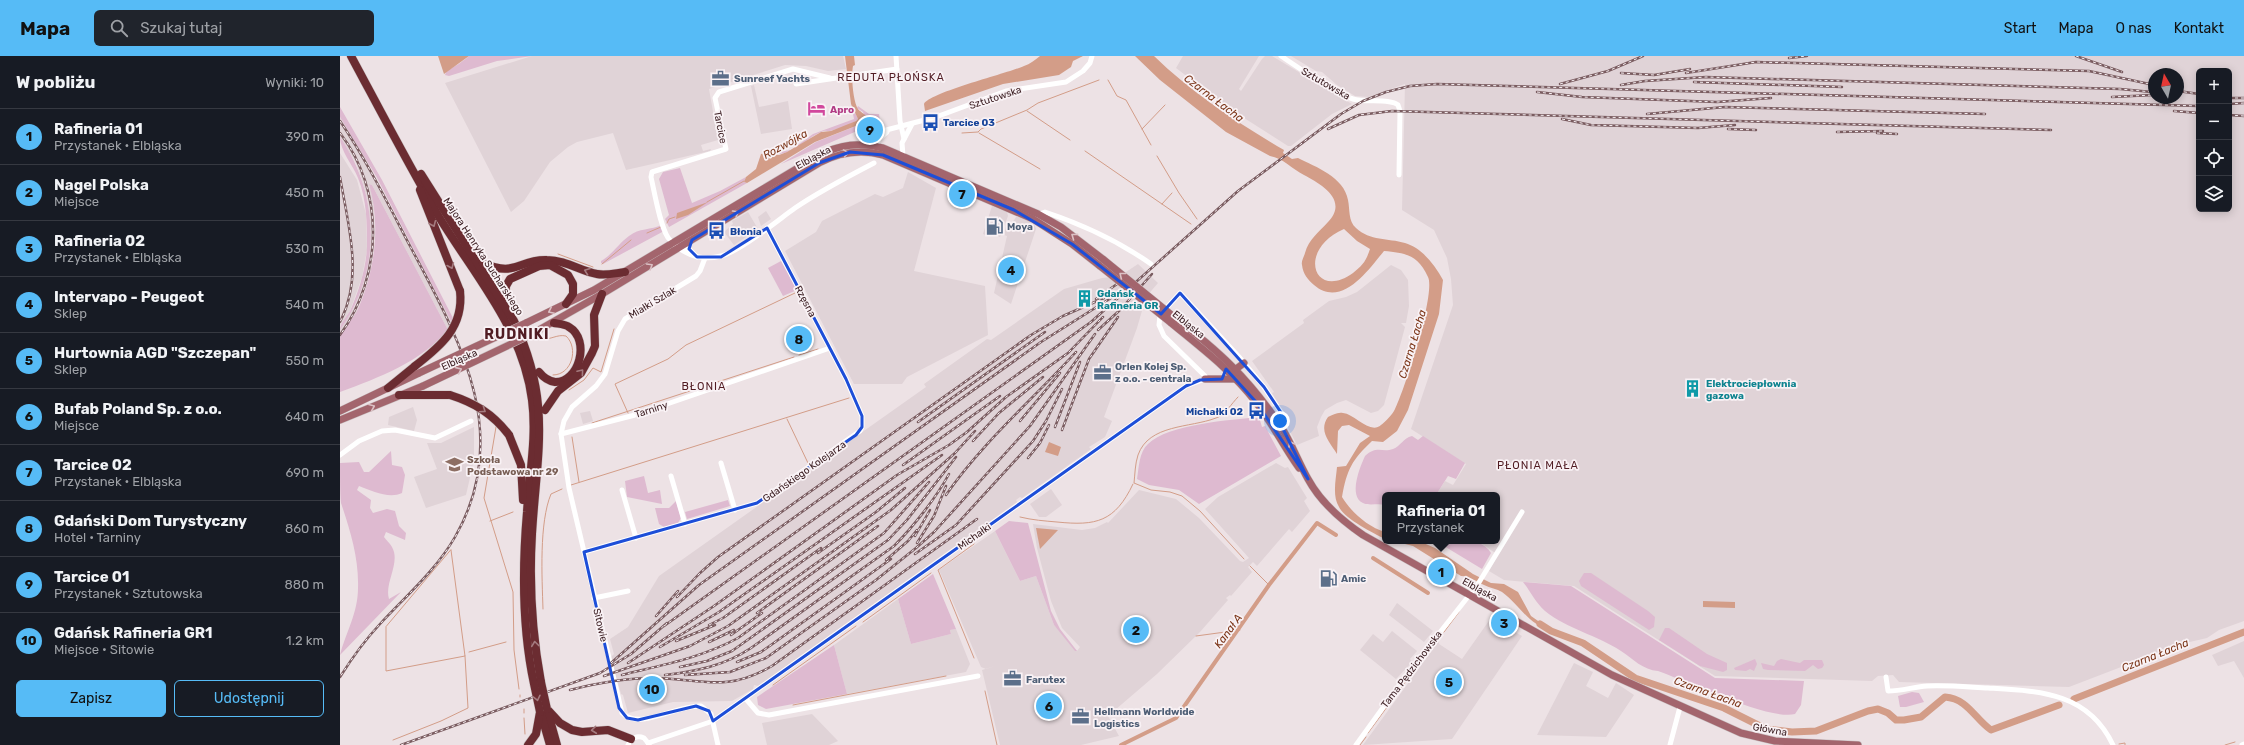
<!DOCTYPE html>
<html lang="pl">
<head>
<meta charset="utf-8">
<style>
	:root { --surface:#171b24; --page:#20242c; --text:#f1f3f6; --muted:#9ea1a6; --line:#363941; --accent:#56bbf6 }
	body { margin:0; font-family:Rubik,sans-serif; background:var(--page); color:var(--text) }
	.controls { position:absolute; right:12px; top:12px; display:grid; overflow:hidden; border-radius:6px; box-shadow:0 2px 10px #0003 }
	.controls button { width:36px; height:36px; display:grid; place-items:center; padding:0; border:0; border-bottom:1px solid var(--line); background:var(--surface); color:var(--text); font:20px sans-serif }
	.compass { position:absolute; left:1808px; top:12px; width:36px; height:36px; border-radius:50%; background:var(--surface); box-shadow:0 2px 10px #0003; rotate:351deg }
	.you { position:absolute; left:940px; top:365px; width:14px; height:14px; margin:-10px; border:3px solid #fff; border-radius:50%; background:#1a73e8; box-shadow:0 0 0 6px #1a73e833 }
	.badge { display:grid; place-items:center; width:26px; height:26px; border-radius:50%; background:var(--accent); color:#111; font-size:13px; font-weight:700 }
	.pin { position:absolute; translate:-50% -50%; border:2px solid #fff; box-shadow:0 1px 4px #0006 }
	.popup { position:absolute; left:1042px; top:436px; width:118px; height:52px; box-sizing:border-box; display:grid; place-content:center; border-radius:6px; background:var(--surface); filter:drop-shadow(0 1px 3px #0005); font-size:13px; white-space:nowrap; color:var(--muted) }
	.popup b { font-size:15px; color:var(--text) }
	.popup::after { content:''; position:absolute; left:50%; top:100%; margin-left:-8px; border:8px solid transparent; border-top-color:var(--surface) }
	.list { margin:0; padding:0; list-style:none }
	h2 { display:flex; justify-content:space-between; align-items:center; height:52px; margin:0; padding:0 16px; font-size:17px }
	h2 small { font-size:13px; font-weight:400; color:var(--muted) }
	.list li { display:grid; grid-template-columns:26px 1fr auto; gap:12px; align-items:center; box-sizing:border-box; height:56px; padding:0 16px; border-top:1px solid var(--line) }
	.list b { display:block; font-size:15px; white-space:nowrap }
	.list p { margin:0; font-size:13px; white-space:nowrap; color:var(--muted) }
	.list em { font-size:13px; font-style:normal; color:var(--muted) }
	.actions { display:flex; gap:8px; padding:12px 16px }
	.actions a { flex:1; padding:9px 0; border:1px solid var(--accent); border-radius:6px; text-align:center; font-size:14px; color:var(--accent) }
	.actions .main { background:var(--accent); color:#111 }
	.icon { flex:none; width:22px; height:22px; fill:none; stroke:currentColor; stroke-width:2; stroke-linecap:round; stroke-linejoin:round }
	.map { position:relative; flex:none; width:1904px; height:689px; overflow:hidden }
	header { display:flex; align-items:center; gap:24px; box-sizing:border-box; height:56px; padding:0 20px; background:var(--accent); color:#111 }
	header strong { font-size:19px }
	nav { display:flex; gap:22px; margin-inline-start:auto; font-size:14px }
	.search { width:280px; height:36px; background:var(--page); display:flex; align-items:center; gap:10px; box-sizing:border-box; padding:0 14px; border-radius:6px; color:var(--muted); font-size:15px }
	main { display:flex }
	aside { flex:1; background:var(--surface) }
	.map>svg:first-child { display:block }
	.built { fill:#e0d3d7; fill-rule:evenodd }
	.green { fill:#debad0 }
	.water { fill:#d39d88; fill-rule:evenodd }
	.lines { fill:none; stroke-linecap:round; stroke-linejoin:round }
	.stream { stroke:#d39d88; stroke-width:1 }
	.canal { stroke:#d39d88; stroke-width:4 }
	.river { stroke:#d39d88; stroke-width:7 }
	.major-casing { stroke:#c9c1c2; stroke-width:8 }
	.highway-casing { stroke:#c9c1c2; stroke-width:9 }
	.minor { stroke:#fff; stroke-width:5 }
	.major { stroke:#a3656d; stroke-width:7 }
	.highway { stroke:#6b2c31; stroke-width:8 }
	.rail-casing { stroke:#7a5c60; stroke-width:2.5 }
	.rail { stroke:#f9f2f5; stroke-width:1; stroke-dasharray:3; stroke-linecap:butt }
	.major-bridge-casing { stroke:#c9c1c2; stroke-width:8; stroke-linecap:butt }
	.highway-bridge-casing { stroke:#c9c1c2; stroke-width:9; stroke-linecap:butt }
	.major-bridge { stroke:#a3656d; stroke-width:7 }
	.highway-bridge { stroke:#6b2c31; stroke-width:8 }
	.oneway { stroke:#dbc1c5 }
	.oneway2 { stroke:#a47b7f }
	.marked { fill:none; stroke:#1d4ed8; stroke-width:3; stroke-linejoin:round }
	.labels { text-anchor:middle; stroke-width:3.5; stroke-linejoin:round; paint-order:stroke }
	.service-label { font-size:10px; font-weight:bold; fill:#4e5e75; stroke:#f9f2f5; text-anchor:start }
	.street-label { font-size:10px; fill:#3e2125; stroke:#f9f2f5 }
	.hotel-label { font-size:10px; font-weight:bold; fill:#b23c85; stroke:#f9f2f5; text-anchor:start }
	.transit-label { font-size:10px; font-weight:bold; fill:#164399; stroke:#f9f2f5; text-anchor:start }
	.culture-label { font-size:10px; font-weight:bold; fill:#0d838f; stroke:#f9f2f5; text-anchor:start }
	.education-label { font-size:10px; font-weight:bold; fill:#785e54; stroke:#f9f2f5; text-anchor:start }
	.neighbourhood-label { font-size:11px; letter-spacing:1px; fill:#511c23; stroke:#f9f2f5 }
	.water-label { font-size:11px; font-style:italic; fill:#7c3619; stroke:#f9f2f5 }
	.district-label { font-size:14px; font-weight:bold; letter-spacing:1px; fill:#511c23; stroke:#f9f2f5 }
</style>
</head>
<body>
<header>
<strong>Mapa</strong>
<div class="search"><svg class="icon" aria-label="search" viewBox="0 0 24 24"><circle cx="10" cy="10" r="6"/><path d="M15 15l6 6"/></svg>Szukaj tutaj</div>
<nav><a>Start</a><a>Mapa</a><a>O nas</a><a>Kontakt</a></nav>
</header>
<main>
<aside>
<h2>W pobliżu<small>Wyniki: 10</small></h2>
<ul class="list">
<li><span class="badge">1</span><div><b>Rafineria 01</b><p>Przystanek · Elbląska</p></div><em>390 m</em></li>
<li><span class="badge">2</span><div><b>Nagel Polska</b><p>Miejsce</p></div><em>450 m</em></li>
<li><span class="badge">3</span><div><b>Rafineria 02</b><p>Przystanek · Elbląska</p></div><em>530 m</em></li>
<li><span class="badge">4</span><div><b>Intervapo - Peugeot</b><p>Sklep</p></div><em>540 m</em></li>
<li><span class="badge">5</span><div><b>Hurtownia AGD &quot;Szczepan&quot;</b><p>Sklep</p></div><em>550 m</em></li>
<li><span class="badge">6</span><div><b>Bufab Poland Sp. z o.o.</b><p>Miejsce</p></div><em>640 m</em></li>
<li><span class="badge">7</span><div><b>Tarcice 02</b><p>Przystanek · Elbląska</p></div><em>690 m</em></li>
<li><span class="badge">8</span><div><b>Gdański Dom Turystyczny</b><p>Hotel · Tarniny</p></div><em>860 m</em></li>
<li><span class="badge">9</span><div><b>Tarcice 01</b><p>Przystanek · Sztutowska</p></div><em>880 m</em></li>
<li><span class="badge">10</span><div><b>Gdańsk Rafineria GR1</b><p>Miejsce · Sitowie</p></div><em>1.2 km</em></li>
</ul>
<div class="actions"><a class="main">Zapisz</a><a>Udostępnij</a></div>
</aside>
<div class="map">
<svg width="1904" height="689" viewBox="0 0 1904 689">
	<rect width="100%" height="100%" fill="#ede2e5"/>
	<g class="built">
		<path d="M192,0H503L506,13L488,15L466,10L445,9L369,33L378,84L361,89L363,95L371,93L370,95L286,114L273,77L237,86L228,91L210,106L184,145L171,156L105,27Z"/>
		<path d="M843,0H919L899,33L901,35L922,3L925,0H932L1012,48L992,58L951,90H948L890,53L836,12Z"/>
		<path d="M951,0H1904V565L1879,574L1867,582L1841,588L1729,631L1559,626L1553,619L1538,620L1532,625L1375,620L1234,530L1164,524L1149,515L1158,499L1138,485H1157V439H1096L1105,425L1113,429L1126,408L1071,373L1113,249L1111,223L1107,202L1094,174L1062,154L1065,28L1028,41L1015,40L997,29L982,16L976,15ZM1859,15H1889V153H1859ZM1814,18H1838V42H1814Z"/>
		<path d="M414,29L419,51L448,45L452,73L421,78L411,30Z"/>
		<path d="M0,61L20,92L87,218L112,267L108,274L32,129L29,128L33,141L35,175L31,214L17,255L0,282V274L15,250L25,224L30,195L31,177L28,146L22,124L16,107L0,81Z"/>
		<path d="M0,97L17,124L26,158L27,194L22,221L10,255L0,270Z"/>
		<path d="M568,116L596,132L574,215L645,230L648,279L567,321L562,328H514L445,195L476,176L482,165L535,138L543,141L563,132Z"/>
		<path d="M652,150L667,156L668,160L660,181L649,177L648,180L643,178Z"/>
		<path d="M426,155L431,163L421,170L418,161Z"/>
		<path d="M408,156L418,173L394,189L384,176L393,168L392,165Z"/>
		<path d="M676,161H680L694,168L696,173L671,248L654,237L667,180L664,179L666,171L669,172Z"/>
		<path d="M798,208L818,227L806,241L797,272L764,361L772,365L765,381L749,391L751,393L682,442L680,441L676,444L677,446L418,630L414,629L413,633L392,645L333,646L288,657L283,639L281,638L278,627H276L270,602L274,598L270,583L288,571L319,520L586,331L584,328L647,283L651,284L724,233L762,222L780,220Z"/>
		<path d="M1051,209L1061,214L1068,224L1069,250L1066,267H1061L1065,271L1044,349L1038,355L1031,357L1006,344L997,347L985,354L981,361L977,371L979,380L957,389L946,368L950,366L932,337L934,336L912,305L964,267L963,264L989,245L1006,241L1017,236Z"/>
		<path d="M73,351L77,364L74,375L48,369L49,361Z"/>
		<path d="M250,355L253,365L243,368L240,357Z"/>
		<path d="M134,371V404L126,439L86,452L74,421L97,413L87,387H101Z"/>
		<path d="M936,407L945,412L948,411L967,442L964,445L970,455L952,476L949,473L917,510L913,506L908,511L912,516L891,540L890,539L886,542L888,544L860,576L817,618L768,660L779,680L741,689H660L642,614L655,610L646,613L641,611L599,514L655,475L680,525L696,520L714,569L737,595L740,591L722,572L711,545L697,492L693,468L742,474L755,472L767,466L768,467L799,434L836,443L859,462L900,505L903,506L909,502L865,453L878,441Z"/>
		<path d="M711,433L722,449L706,461H699L690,448Z"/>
		<path d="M558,543L571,588L611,578L610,574L616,573L630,608L626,616L507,638L494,589Z"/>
		<path d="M1057,547L1093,575L1084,586L1049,559Z"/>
		<path d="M1151,562L1182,580L1112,683L1023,689L1099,585V588L1122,603Z"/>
		<path d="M1052,575L1077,595L1070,603L1072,606L1056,623L1020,594L1033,578L1043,586Z"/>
		<path d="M1904,585V622L1894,605L1878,610L1872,599Z"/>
		<path d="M1234,607L1253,616L1246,630L1268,642L1276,627L1294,639L1266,681L1197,679Z"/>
		<path d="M472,658L498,685L489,689H427L422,667Z"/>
	</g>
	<g class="green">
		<path d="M129,0H192L157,5L109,20L105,19L107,14C111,14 126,3 129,0Z"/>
		<path d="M511,48L518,63C515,67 496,74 490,75C487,75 484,74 481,76C465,83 450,102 432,97L451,94L473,78L514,63Z"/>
		<path d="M518,50L529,58H539L540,65L441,108L476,86L526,66L523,56L517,52Z"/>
		<path d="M0,51L42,124L114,264L112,267L36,120L0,61Z"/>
		<path d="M0,81C40,139 42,216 0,274C0,266 8,260 11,253C19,234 26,212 27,191C27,168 27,144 18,122C13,109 0,95 0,81Z"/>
		<path d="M340,112L352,147L380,135L406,121L404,126L407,127L329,171L325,163L329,159L319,123L323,116Z"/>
		<path d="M29,128L32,129L108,274C79,307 40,321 0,336C0,325 0,290 0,281C4,271 13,263 18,253C35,214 41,169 29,128Z"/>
		<path d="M322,169L324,175L263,208L261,207V205C272,199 279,187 289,180C299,172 311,174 322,169Z"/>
		<path d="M441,205L457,234L443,240L428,212Z"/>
		<path d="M919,361L922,371L925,370L941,400L859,448L839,434L809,429L797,423C799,411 799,396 808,388C828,368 891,364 919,361Z"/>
		<path d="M1072,380L1078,384L1083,380L1125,407L1116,423L1108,420L1096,439H1045V449C1038,447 1029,450 1023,447C1008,440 1020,411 1025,400C1037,389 1042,397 1053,393C1061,390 1063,382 1072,380Z"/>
		<path d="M51,395L52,409L62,411L65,419L62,437C49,443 32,435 19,430L17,434L31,444L30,452L33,457L47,453L55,455L59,470L66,477L65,484L46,476L44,481C46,484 50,487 52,491C61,507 44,527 49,543L61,536L0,599C6,576 18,557 18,532C19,502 10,474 1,447C0,436 0,419 0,407L19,406L24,416H29Z"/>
		<path d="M304,420L308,437L320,434L322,448L287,441L285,425Z"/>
		<path d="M388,444L390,450L347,463L345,456Z"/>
		<path d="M336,445L341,462L338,467L324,471L319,468L315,452H329Z"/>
		<path d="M669,465L688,467L711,555L720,573L737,595H735L714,569L696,520L680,525L655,475Z"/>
		<path d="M1101,485C1116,483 1142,481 1151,497L1142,513L1104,490Z"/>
		<path d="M1244,517H1251L1308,555L1315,561L1314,571L1309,574L1241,530L1239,525Z"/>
		<path d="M593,518L616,573L610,574L611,578L571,588L558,543Z"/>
		<path d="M1183,526L1231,530L1375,622L1464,625L1461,649L1455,658C1430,665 1346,625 1318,615C1303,614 1293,603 1281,595C1257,579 1227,573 1205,555C1195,546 1191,536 1183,526Z"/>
		<path d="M1325,572H1329L1367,598L1387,607V614L1383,616L1360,610L1319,584Z"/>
		<path d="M494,589L507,638L426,653L418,649L417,641Z"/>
		<path d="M1415,603L1417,608L1414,615L1410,613L1406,615L1395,614L1394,612Z"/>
		<path d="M1441,603L1460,607L1464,604H1482L1484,609L1482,612L1478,613L1473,609L1465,615L1428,614L1423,613L1421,607L1434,610L1437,605Z"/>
		<path d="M1572,636L1579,637L1584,646L1566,651H1560L1558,640Z"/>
	</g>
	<g class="water">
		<path d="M98,0H129L104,18Z"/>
		<path d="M505,0H514L515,9L513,10C511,21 513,45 518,53C519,55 525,58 527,61L526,66L475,86L407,127L404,126L406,121L416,113L421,98L429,96L439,99L447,96L481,76L491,75L516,65L518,63L511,48Z"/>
		<path d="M700,0H743L733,5L731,11L719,19L663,28L585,55L584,48C591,36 666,18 684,10C690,8 695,4 700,0Z"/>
		<path d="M795,0H814C852,37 898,67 944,94L943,97L952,103L958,102C976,111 1004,121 1008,144C1010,153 1008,165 1016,172C1030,185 1048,182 1065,187C1082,192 1095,209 1103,224L1099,258L1068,354L1057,375L1043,386L1032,385C1012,404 1007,413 1002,441C1011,456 1028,471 1045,476V483C1033,477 1005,463 999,451C992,440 996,423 997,411L1006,410L1020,387L1030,380L1009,369L1002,370L998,375L997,398C990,386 978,375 988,361C993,359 997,356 1003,357C1015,358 1030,379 1041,369C1045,366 1053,358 1055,353C1064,336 1096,237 1088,221C1078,199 1066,197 1044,195C1029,213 1002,253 974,229C968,224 963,218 962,209C961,205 964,201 965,197C969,183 978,177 988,166C1009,144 981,128 964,119C952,113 943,102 930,100L886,76L820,24ZM1004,173L1017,185L1030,193C1026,205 1023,209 1013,217C974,245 956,194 1004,173Z"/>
		<path d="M368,146L348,159L336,163L337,157Z"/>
		<path d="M709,386L721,391L718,400L705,396Z"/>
		<path d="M696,472L718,474L700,493Z"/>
		<path d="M1053,485H1079L1095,492L1133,518L1151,527L1164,528L1178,536L1191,560L1211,574C1188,569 1180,549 1162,536C1157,533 1150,532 1144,529C1137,526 1130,520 1121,520L1073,490Z"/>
		<path d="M1363,545L1395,546V552L1363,551Z"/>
	</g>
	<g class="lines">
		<g class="stream">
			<path d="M768,24L777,40L786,44L811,89"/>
			<path d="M687,55L730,84"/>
			<path d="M802,73L825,49"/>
			<path d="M622,77L638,76L641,73L687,54L698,47L759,24"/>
			<path d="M639,77L700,113"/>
			<path d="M745,95L851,168"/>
			<path d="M817,100L839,137L857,163"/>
			<path d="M367,146L404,125"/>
			<path d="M822,148L832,137"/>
			<path d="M327,167L329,163L335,161"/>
			<path d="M307,177L321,171"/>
			<path d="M218,198L253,211"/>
			<path d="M262,208L291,184"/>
			<path d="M202,283C211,284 217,278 226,280C239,292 232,319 213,319"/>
			<path d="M459,299L478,293"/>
			<path d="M229,334L244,324L253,312L261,316L274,273"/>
			<path d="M898,341C892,347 884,360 876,362C850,372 809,368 798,399C795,408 795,418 794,427L811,434L830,436L842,440L860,455L904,503"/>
			<path d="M288,357L275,328L328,303L346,289L455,237"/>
			<path d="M447,363L468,407"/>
			<path d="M252,367L454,301"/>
			<path d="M156,371L144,442L173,536L174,594L179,633"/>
			<path d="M232,381L239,426"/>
			<path d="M231,429L509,342"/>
			<path d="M680,461C692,464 705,465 717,466C756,470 775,466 793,428"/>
			<path d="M150,465L173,456"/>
			<path d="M111,494L125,600L46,615V571Z"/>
			<path d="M910,510L929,529"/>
			<path d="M203,553C202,521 199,467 211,438L222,433"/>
			<path d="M523,566L591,517"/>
			<path d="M1104,576L1119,556"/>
			<path d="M856,580L900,574"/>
			<path d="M1097,584L1101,579"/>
			<path d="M1091,593L1094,588"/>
			<path d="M129,596L166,586"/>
			<path d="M634,602L598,514L634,488"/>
			<path d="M1071,619L1088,596"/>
			<path d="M433,629L516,570"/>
			<path d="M645,635L657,689"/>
			<path d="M180,639V641"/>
			<path d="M453,649L606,620"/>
			<path d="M184,657V653"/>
			<path d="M184,662L185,678"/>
			<path d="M1028,677L1066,625"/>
			<path d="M53,684L101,665L128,652L125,600"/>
			<path d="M1779,688L1785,687V689"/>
			<path d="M1020,689L1026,681"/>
			<path d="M1885,689L1895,686"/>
		</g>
		<g class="canal">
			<path d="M1033,502L1088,537"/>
			<path d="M781,689L836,662L929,529L977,467L996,479"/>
		</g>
		<g class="river">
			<path d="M1200,568L1211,575L1243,587L1295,622L1384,652L1426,673L1452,676L1476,675L1528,655L1538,653L1548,657L1556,664H1564L1581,661L1605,641C1628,643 1634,662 1651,674L1719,649"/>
			<path d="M1734,643L1904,576"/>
		</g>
		<defs>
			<g id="major">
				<path d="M834,261C879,295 908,322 940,369C951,386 958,405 968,423C981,447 1001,464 1023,479L1272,619L1401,677L1435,685L1518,689"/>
				<path d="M830,266C860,291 891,314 915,345C932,366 943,390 959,412"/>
				<path d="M186,267L254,234L478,100C500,88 520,86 543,92L698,158L721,171L764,204"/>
				<path d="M190,279L262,238L479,107C500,96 520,93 543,99L693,163L732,188L760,210"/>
				<path d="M896,313L904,307"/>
				<path d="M865,323H897"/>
				<path d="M0,355L79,317"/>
				<path d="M0,364L83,330"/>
			</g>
			<g id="highway">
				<path d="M11,0C40,54 68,108 99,161C135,220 183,273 192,344C197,382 189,419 187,456C182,514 182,572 194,628"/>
				<path d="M81,118L174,265C212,346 197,394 192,478C189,528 192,577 201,626"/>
				<path d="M80,134L120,235"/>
				<path d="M143,207C176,222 178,203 207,204C226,204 240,215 257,218C266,220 276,217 285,216"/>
				<path d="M165,241L166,230L170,223L199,210L210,209L228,219L233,228V238L226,248"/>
				<path d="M199,316C203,321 208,325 215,326C239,327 251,284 229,271C225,268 219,268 214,267"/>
				<path d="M48,332L75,310"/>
				<path d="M59,339H110"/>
				<path d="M205,354L218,335L241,317L252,297L255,290L254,259L262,238"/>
				<path d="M169,379L181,409L183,444"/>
				<path d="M207,653L220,667L232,674L242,676L268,674L291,683"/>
				<path d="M207,653L217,689"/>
				<path d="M201,658L210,689"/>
				<path d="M188,689L196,678L200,656"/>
			</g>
		</defs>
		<use href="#major" class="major-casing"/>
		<use href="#highway" class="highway-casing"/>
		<g class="minor">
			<path d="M556,0L560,65L564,83"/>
			<path d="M941,0C959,12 994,37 1013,43C1025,47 1050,42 1058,49L1060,55L1059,119"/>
			<path d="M490,22L453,13L379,36L375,42L386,93L312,116L311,121C314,134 321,176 330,184C344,199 361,205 381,200C399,196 438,164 455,152C480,135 507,121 534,107"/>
			<path d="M456,28L557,13"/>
			<path d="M519,88L531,78L596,61L666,35L726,26L743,15L750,7L752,0"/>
			<path d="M535,92L539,83L547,76"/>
			<path d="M563,100L562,87L572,68"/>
			<path d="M697,159L705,156C744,169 777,184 811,208"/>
			<path d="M339,192L349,193L357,201"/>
			<path d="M365,202L360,215L356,220L285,263L278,275L265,318L256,330L232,351L224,365L221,378L229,432L282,657C300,675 338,648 361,650L371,658L378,689"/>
			<path d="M221,378L295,359L490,292"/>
			<path d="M0,399L19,385L42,375L55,374L95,382L131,365"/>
			<path d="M381,407L395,454"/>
			<path d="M331,420L345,468"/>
			<path d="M282,434L296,482"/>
			<path d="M244,496L417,447L520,375L522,371V360L506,323L427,172"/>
			<path d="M254,542L288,535"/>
			<path d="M1546,621L1548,635C1561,635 1574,631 1587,630C1607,629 1628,631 1648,632C1699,635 1748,636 1773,689"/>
			<path d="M406,643L418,657L429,659L638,620"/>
			<path d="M308,687L373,665L846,330L865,323V320L824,280L819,269L820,259L840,237L900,302L924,331L946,364L941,370"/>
			<path d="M288,689C291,682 297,679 304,682L309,688"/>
			<path d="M1016,689L1068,617L1138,528L1182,456"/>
			<path d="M1330,689L1340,651"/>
			<path d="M1902,689L1904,688"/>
		</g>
		<use href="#major" class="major"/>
		<use href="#highway" class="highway"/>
		<defs>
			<g id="rail">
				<path d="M1736,0L1782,16"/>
				<path d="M1449,2L1467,0"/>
				<path d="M1281,17L1314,19L1350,13"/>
				<path d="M1346,17L1416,6L1749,15L1814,29"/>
				<path d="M1354,26L1502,31"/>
				<path d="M1220,28L1268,15L1303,0"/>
				<path d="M1281,29L1305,25L1366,21L1780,33L1812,36"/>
				<path d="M1838,35L1859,38"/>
				<path d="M1197,36L1242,41L1377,46L1431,42"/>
				<path d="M1772,41L1813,39"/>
				<path d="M1889,42H1904"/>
				<path d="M1889,48L1904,47"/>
				<path d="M1834,55L1859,57"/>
				<path d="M1307,58L1385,51L1645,58"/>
				<path d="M1889,59L1904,60"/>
				<path d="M1222,63L1251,69L1358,72L1395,69"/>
				<path d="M0,65C27,105 48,148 70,190C119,283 174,378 115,481C96,514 66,540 40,568C25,584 12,602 0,621"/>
				<path d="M988,73L1019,59L1052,55L1711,74"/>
				<path d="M1388,73L1416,74"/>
				<path d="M1497,76L1543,75"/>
				<path d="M0,77C45,135 43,220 0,279"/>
				<path d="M1537,77L1557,78"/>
				<path d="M0,121C8,169 24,220 0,266"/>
				<path d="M756,243L777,228"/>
				<path d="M758,274L780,254L812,218"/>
				<path d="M680,365L720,317"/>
				<path d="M578,366L705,276"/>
				<path d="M715,371L740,306"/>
				<path d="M722,374L749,303L778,261"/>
				<path d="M633,385L659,357L703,321"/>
				<path d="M688,402L700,387L709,369"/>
				<path d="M563,409L660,340"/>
				<path d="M606,439C641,388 694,342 736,296"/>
				<path d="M575,480L590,454"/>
				<path d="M577,487L594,460L606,430"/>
				<path d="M478,497L536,456L565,432"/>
				<path d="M575,498L616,469L693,385L706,365L722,333"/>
				<path d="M546,504L568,485L577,474"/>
				<path d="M337,541L360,517L378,501L691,279L723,260L764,242"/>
				<path d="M417,557L538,470"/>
				<path d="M316,560L338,535"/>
				<path d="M369,569L383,562L481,492"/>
				<path d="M324,570L751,266L898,135L1001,58L1023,45L1046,36L1070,30L1097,28L1859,50"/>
				<path d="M391,579L422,557"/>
				<path d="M336,585L375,569"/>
				<path d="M369,586L394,574"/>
				<path d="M320,591L379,556L602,399"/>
				<path d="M397,606L421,596L431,589L551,503"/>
				<path d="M271,607L359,529L701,286L771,242"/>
				<path d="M288,607L374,550L557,419L609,389L627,376L666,341L728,297L763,261"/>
				<path d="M340,611L367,605L392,595L548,484L567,464L616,401"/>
				<path d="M282,619C322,609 361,602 398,582L544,477L589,426"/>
				<path d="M325,619C357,615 384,610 411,592L554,490C573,471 596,442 609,418"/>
				<path d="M345,619L390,616L426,602L536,524L576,492L594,476L690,370L755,278"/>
				<path d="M264,620L350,590L388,570L551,454L615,397L635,375"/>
				<path d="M230,634C257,627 286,622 314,622C363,623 385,637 432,610L637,463"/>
				<path d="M61,689L260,617L291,598L327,567"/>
			</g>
		</defs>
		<use href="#rail" class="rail-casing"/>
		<use href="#rail" class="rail"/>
		<defs>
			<g id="major-bridge">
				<path d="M764,204L834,261"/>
				<path d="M760,210L830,266"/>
				<path d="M79,317L186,267"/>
				<path d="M83,330L190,279"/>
			</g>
			<g id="highway-bridge">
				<path d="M75,310C101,290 124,271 120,235"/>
				<path d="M110,339C135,347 153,358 169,379"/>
				<path d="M201,626L207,653"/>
				<path d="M194,628L200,656"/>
			</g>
		</defs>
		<use href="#major-bridge" class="major-bridge-casing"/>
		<use href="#highway-bridge" class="highway-bridge-casing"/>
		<use href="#major-bridge" class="major-bridge"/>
		<use href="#highway-bridge" class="highway-bridge"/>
	</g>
	<defs><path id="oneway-chevron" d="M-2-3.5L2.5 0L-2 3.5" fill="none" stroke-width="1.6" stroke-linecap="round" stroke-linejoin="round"/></defs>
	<g class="oneway">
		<use href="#oneway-chevron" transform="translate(506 97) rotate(-10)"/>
		<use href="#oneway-chevron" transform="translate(396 157) rotate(-31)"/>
		<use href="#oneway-chevron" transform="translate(734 180) rotate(-144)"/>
		<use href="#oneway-chevron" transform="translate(310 210) rotate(-31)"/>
		<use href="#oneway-chevron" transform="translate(782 219) rotate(-141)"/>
		<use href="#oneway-chevron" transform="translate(211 255) rotate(155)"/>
		<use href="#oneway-chevron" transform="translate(119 314) rotate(-24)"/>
		<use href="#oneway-chevron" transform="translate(32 351) rotate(-23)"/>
		<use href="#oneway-chevron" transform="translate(951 388) rotate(-119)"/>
	</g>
	<g class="oneway2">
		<use href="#oneway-chevron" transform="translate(93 168) rotate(67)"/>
		<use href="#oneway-chevron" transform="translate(111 210) rotate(67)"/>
		<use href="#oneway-chevron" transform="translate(247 215) rotate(-160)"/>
		<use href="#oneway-chevron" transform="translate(241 316) rotate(-50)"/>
		<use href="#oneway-chevron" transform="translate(143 354) rotate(34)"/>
		<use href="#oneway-chevron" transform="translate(195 588) rotate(-97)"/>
		<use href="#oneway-chevron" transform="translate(197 642) rotate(77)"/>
		<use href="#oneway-chevron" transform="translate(254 674) rotate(174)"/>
	</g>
	<path class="marked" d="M510,96L543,99L674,154L732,188L821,258L840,237L924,331L946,364L942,371L968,423L916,346L886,313L882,323L860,324L846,330L373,665L369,655L356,650L298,664L287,662L279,652L244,496L417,447L516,379L522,371V360L506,323L427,172L381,201H357L349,193L352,184L479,107Z"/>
	<defs>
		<symbol id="office-bare" viewBox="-9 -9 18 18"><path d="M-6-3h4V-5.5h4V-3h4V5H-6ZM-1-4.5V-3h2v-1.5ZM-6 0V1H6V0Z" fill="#5c6f8a" stroke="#f9f2f5" stroke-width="2.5" paint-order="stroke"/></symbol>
		<symbol id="hotel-bare" viewBox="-9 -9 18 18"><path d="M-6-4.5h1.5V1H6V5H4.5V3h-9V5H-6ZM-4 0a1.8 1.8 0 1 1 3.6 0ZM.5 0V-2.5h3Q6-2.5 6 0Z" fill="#d1479c" stroke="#f9f2f5" stroke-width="2.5" paint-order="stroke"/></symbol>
		<symbol id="bus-bare" viewBox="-9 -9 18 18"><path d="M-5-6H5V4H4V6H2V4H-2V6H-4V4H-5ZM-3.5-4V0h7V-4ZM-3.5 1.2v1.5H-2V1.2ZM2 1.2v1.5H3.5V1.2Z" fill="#1a4fb4" stroke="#f9f2f5" stroke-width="2.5" paint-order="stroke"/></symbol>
		<symbol id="fuel-bare" viewBox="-9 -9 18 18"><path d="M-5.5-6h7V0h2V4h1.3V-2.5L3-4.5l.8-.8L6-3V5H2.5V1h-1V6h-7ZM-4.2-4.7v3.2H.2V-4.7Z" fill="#5c6f8a" stroke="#f9f2f5" stroke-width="2.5" paint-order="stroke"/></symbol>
		<symbol id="building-bare" viewBox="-9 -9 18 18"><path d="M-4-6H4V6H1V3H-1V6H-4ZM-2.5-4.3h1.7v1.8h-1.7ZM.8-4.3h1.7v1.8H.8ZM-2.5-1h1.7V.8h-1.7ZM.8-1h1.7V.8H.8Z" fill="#0f9aa8" stroke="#f9f2f5" stroke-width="2.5" paint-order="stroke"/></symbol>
		<symbol id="school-bare" viewBox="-9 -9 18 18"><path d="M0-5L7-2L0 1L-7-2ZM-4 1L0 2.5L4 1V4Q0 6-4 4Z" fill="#8d6e63" stroke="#f9f2f5" stroke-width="2.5" paint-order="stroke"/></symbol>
	</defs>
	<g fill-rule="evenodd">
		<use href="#office-bare" x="368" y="10" width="25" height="25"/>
		<use href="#hotel-bare" x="464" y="40" width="25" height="25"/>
		<use href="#bus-bare" x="578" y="54" width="25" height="25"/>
		<use href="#fuel-bare" x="642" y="158" width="25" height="25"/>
		<use href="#bus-bare" x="364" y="162" width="25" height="25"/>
		<use href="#building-bare" x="732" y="230" width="25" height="25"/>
		<use href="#office-bare" x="750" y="304" width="25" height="25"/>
		<use href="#building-bare" x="1340" y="320" width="25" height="25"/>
		<use href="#bus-bare" x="904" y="342" width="25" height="25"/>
		<use href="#school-bare" x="102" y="396" width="25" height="25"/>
		<use href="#fuel-bare" x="976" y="510" width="25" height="25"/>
		<use href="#office-bare" x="660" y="610" width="25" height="25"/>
		<use href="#office-bare" x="728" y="648" width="25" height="25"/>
	</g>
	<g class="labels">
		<g class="service-label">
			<text x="394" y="26">Sunreef Yachts</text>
			<text x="667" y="174">Moya</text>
			<text x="775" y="314">Orlen Kolej Sp.<tspan x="775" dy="12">z o.o. - centrala</tspan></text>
			<text x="1001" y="526">Amic</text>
			<text x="686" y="627">Farutex</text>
			<text x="754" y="659">Hellmann Worldwide<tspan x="754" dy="12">Logistics</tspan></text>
		</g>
		<g class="street-label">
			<text transform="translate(986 27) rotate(30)" y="4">Sztutowska</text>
			<text transform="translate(655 41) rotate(-18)" y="4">Sztutowska</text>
			<text transform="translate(381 71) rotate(79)" y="4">Tarcice</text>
			<text transform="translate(473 101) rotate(-28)" y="4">Elbląska</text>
			<text transform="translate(144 200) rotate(57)" y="4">Majora Henryka Sucharskiego</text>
			<text transform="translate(466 245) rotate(62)" y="4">Rzęsna</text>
			<text transform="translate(312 246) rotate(-31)" y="4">Miałki Szlak</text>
			<text transform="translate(849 268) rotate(39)" y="4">Elbląska</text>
			<text transform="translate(119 303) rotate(-24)" y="4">Elbląska</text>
			<text transform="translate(311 353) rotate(-18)" y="4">Tarniny</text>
			<text transform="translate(464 415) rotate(-35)" y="4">Gdańskiego Kolejarza</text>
			<text transform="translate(634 480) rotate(-35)" y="4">Michałki</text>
			<text transform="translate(1140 533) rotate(29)" y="4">Elbląska</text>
			<text transform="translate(261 569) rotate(77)" y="4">Sitowie</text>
			<text transform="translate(1071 613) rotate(-53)" y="4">Tama Pędzichowska</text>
			<text transform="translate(1430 673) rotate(10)" y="4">Główna</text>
		</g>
		<g class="hotel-label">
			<text x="490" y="57">Apro</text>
		</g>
		<g class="transit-label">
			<text x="603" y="70">Tarcice 03</text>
			<text x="390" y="179">Błonia</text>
			<text x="903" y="359" text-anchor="end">Michałki 02</text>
		</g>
		<g class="culture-label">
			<text x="757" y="241">Gdańsk<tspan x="757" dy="12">Rafineria GR</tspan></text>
			<text x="1366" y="331">Elektrociepłownia<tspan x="1366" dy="12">gazowa</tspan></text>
		</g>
		<g class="education-label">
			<text x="127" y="407">Szkoła<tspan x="127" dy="12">Podstawowa nr 29</tspan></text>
		</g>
		<g class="neighbourhood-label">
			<text x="551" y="25">REDUTA PŁOŃSKA</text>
			<text x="364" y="334">BŁONIA</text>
			<text x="1198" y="413">PŁONIA MAŁA</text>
		</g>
		<g class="water-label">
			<text transform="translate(874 42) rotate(37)" y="4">Czarna Łacha</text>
			<text transform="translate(445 88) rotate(-29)" y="4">Rozwójka</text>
			<text transform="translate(1072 288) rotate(-73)" y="4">Czarna Łacha</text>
			<text transform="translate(888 575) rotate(-54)" y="4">Kanał A</text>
			<text transform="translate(1815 599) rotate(-22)" y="4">Czarna Łacha</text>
			<text transform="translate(1368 636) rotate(20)" y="4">Czarna Łacha</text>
		</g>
		<g class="district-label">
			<text x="177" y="283">RUDNIKI</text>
		</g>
	</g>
</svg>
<div class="controls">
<button>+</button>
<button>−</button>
<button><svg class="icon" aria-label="locate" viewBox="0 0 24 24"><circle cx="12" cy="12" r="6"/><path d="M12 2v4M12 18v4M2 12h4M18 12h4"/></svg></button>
<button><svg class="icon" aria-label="layers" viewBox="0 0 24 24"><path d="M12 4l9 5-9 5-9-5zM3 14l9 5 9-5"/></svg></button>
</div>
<svg class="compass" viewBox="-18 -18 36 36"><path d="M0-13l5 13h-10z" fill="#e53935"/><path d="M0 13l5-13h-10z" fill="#9ea1a6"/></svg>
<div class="you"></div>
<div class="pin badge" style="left:1101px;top:516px">1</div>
<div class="popup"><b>Rafineria 01</b>Przystanek</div>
<div class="pin badge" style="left:796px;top:574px">2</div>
<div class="pin badge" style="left:1164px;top:567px">3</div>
<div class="pin badge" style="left:671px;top:214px">4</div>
<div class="pin badge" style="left:1109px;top:626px">5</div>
<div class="pin badge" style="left:709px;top:650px">6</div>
<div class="pin badge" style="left:622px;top:138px">7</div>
<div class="pin badge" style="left:459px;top:283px">8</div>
<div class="pin badge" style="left:530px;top:74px">9</div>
<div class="pin badge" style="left:312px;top:633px">10</div>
</div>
</main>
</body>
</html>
